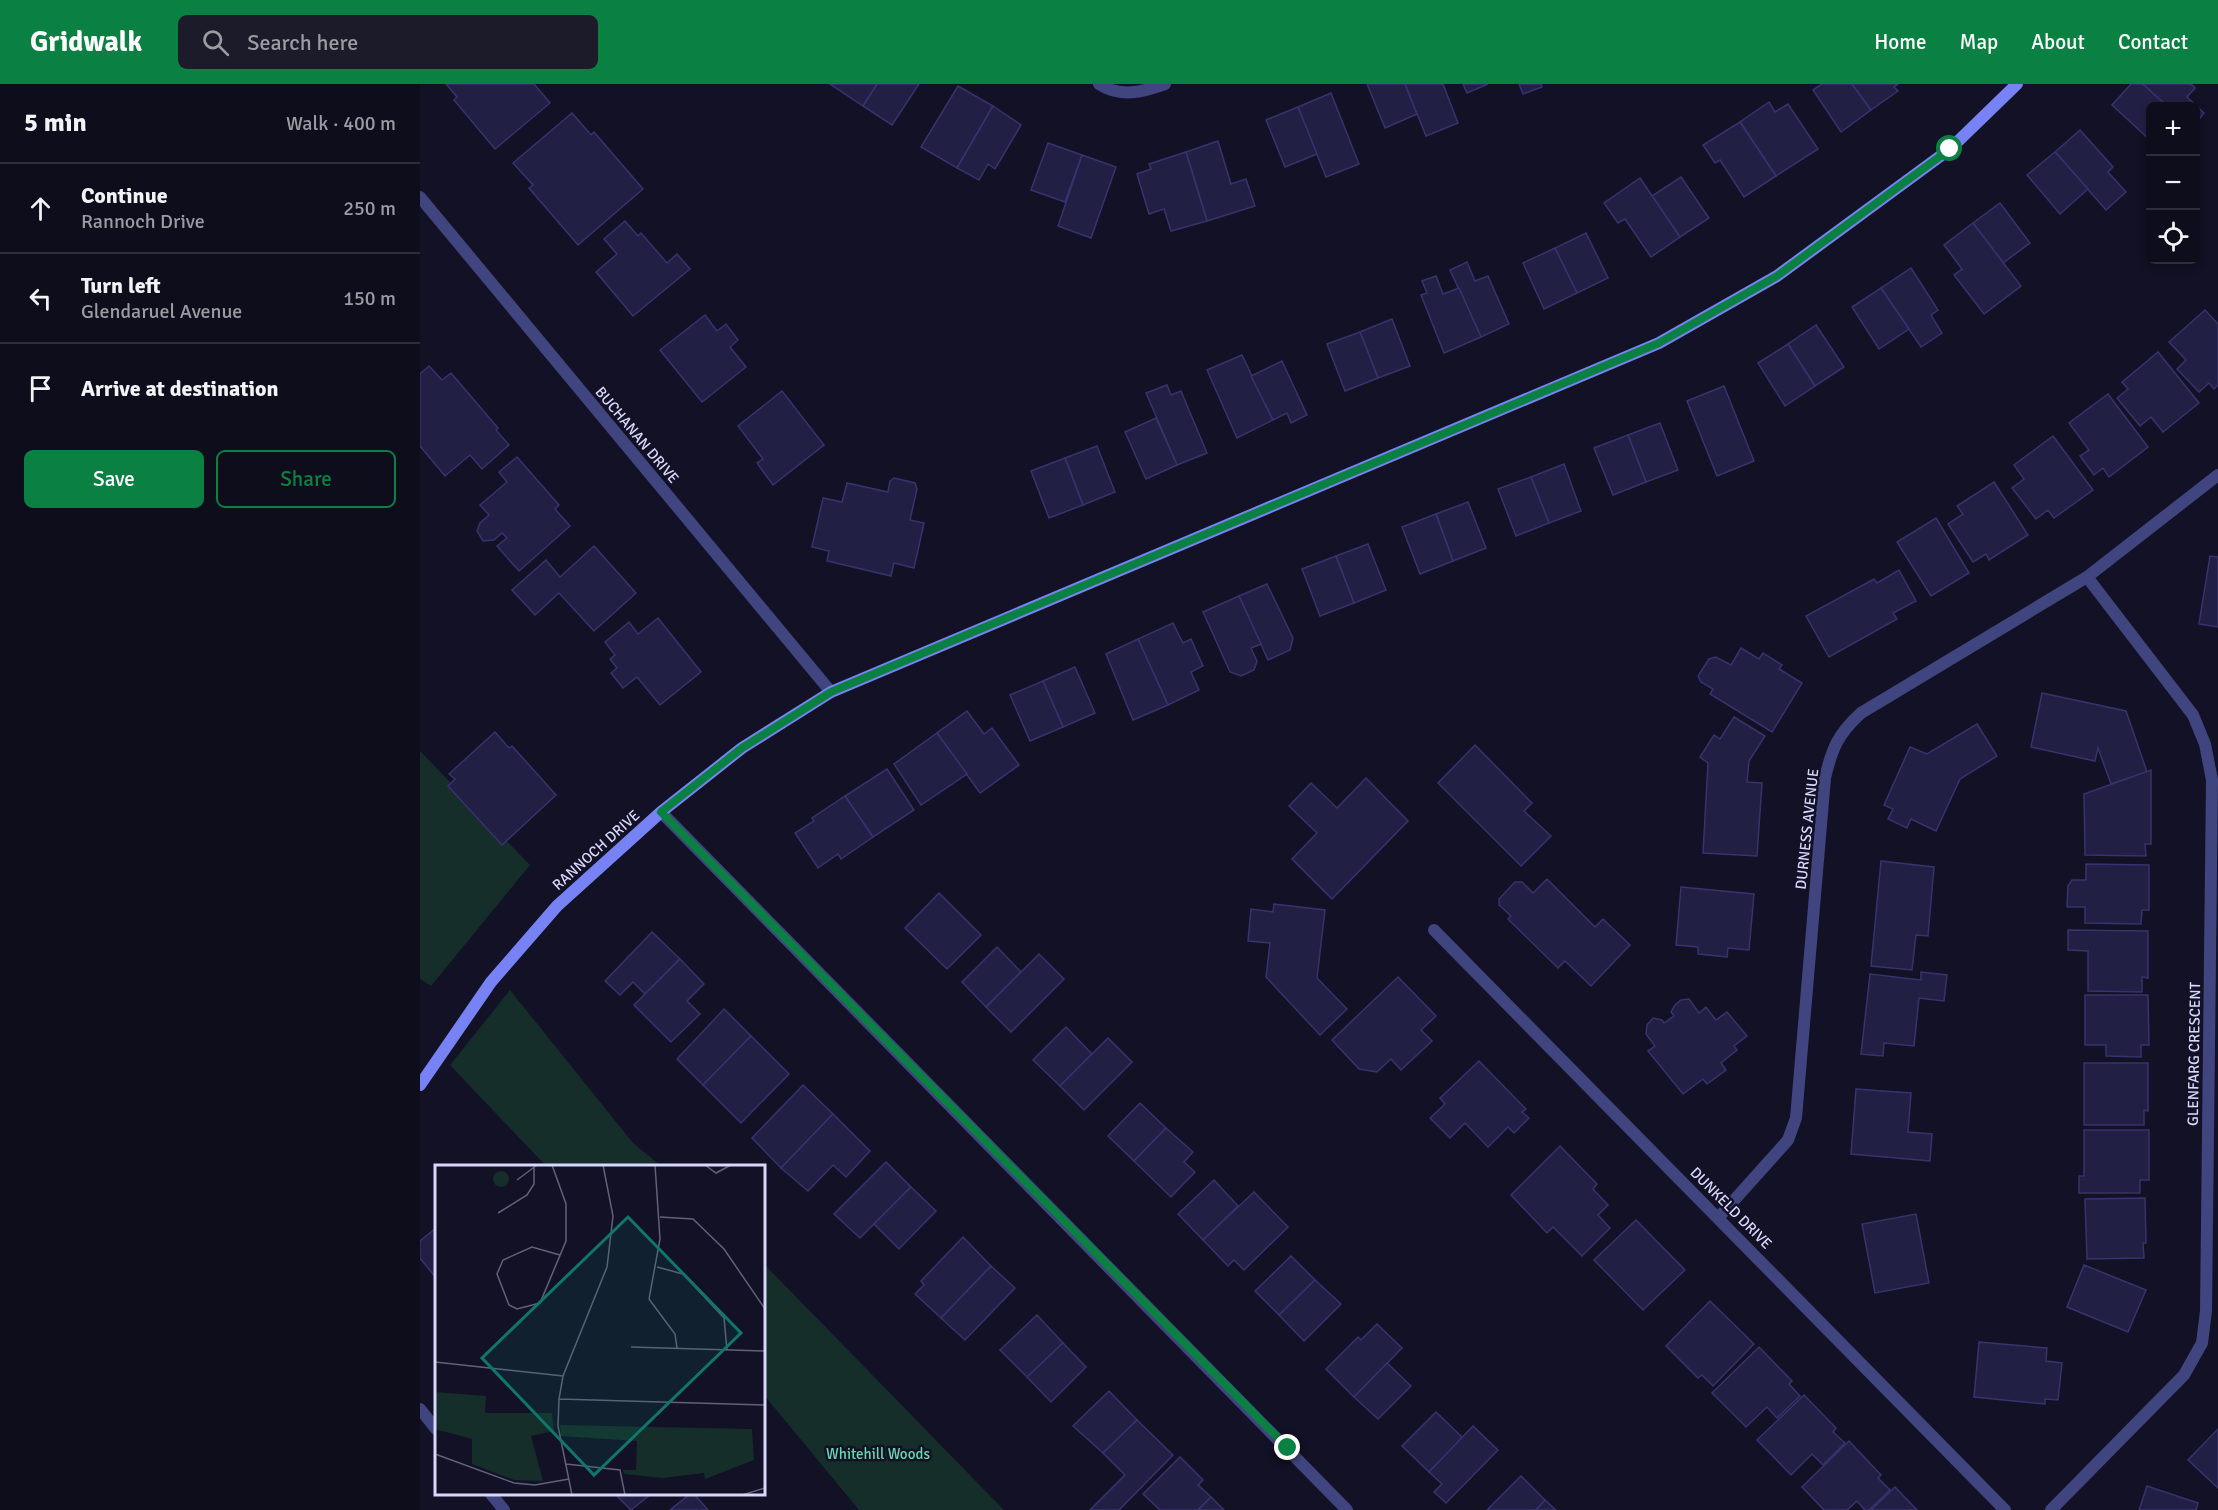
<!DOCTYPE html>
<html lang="en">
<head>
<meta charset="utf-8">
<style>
	:root { --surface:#0e0d1c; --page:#1c1b29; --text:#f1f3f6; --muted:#9b9ca3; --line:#2e2d3b; --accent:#0b8043 }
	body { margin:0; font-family:Signika,sans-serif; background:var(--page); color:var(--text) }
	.controls { position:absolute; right:18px; top:18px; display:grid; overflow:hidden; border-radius:9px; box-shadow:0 3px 9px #0003 }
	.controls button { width:54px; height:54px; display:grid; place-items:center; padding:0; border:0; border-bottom:2px solid var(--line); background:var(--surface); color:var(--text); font:30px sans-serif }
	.stop { position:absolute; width:18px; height:18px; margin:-14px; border:4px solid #0b8043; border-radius:50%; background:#fff }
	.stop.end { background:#0b8043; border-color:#fff; box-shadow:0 2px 6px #0008 }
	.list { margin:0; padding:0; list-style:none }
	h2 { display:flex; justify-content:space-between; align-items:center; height:78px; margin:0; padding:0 24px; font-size:26px }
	h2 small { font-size:20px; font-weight:400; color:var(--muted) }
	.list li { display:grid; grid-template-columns:39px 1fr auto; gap:18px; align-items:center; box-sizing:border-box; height:90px; padding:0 24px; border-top:2px solid var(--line) }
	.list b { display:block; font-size:22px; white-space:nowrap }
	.list p { margin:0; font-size:20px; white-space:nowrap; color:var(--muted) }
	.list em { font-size:20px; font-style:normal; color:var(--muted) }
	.actions { display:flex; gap:12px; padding:18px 24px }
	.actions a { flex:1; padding:14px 0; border:2px solid var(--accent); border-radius:9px; text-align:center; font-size:21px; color:var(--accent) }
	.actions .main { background:var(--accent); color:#fff }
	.icon { flex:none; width:33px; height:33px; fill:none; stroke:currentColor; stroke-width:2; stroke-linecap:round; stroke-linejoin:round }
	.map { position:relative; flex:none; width:1798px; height:1426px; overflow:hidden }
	header { display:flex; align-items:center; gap:36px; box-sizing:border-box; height:84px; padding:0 30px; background:var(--accent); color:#fff }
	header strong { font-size:28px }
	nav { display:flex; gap:33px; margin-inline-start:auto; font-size:21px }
	.search { width:420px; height:54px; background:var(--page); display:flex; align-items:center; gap:15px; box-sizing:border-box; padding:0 21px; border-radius:9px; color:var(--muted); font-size:22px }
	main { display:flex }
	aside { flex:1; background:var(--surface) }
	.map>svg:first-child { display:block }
	.green { fill:#152e2a }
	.building { fill:#221f44; stroke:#37336e; stroke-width:1.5 }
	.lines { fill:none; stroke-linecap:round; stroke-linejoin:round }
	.street { stroke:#404580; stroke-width:12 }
	.secondary { stroke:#7783f4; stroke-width:12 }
	.route { stroke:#0b8043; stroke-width:8 }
	.labels { text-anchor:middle; stroke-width:5; stroke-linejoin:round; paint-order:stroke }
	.street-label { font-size:15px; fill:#d8d8fc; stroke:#121125 }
	.park-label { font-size:15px; fill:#6ad6ae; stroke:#121125 }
	.inset-road { fill:none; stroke:#61617b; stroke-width:1.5 }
	.view { fill:#0f766e; fill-opacity:0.15; stroke:#0f766e; stroke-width:3 }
	.inset-edge { fill:none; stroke:#d8d8fc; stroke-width:3 }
</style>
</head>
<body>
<header>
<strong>Gridwalk</strong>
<div class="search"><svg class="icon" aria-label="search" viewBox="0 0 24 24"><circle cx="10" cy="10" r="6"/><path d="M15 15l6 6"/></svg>Search here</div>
<nav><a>Home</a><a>Map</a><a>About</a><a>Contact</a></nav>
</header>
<main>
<aside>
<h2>5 min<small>Walk · 400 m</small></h2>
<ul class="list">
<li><svg class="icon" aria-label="ahead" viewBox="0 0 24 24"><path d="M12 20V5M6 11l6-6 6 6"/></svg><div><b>Continue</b><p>Rannoch Drive</p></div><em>250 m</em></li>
<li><svg class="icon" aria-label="left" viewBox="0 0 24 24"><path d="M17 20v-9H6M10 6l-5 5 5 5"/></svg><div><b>Turn left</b><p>Glendaruel Avenue</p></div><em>150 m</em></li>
<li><svg class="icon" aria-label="arrive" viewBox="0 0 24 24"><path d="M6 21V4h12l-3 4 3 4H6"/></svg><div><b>Arrive at destination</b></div></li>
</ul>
<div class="actions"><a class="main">Save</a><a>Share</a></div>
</aside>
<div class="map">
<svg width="1798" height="1426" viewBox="0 0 1798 1426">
	<rect width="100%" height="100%" fill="#121125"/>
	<g class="green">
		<path d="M0,667L110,781L11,902L0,895Z"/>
		<path d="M90,906L213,1059L241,1082H126L30,981Z"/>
		<path d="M344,1180L584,1426H439L344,1311Z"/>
	</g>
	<g class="building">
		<path d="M26,0H114L130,19L75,65L34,16L37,13Z"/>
		<path d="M410,0H457L443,22Z"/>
		<path d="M457,0H499L472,41L443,22Z"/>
		<path d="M947,0H985L997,30L965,44Z"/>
		<path d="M985,0H1023L1038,39L1006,52Z"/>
		<path d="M1043,0H1068L1047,9Z"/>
		<path d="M1099,0H1121L1122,3L1103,10Z"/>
		<path d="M1402,0H1432L1451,26L1421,48L1393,6Z"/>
		<path d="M1432,0H1478L1474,3L1478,7L1451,26Z"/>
		<path d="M1711,0H1723L1747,22H1730V56L1692,21Z"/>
		<path d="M1723,0H1771L1775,4L1767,13L1784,29L1776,39V22H1747Z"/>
		<path d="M538,2L573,22L537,84L501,63Z"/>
		<path d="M911,9L939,80L906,93L878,23Z"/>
		<path d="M1349,18L1355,28L1368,20L1398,65L1356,92L1320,38Z"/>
		<path d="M573,22L601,41L575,85L568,80L559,96L537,84Z"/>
		<path d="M878,23L897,70L865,83L846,36Z"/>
		<path d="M152,29L171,51L174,48L223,105L158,161L109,104L113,101L93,79Z"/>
		<path d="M1320,38L1356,92L1324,113L1300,76L1295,79L1283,61Z"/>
		<path d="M1660,46L1693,83L1688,88L1706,108L1686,126L1635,68Z"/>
		<path d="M798,57L811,100L826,95L835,122L787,137L766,68Z"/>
		<path d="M628,59L662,71L645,118L611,106Z"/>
		<path d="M766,68L787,137L751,147L744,125L729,130L717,90L731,85L729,80Z"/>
		<path d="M1635,68L1668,105L1640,130L1607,91Z"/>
		<path d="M662,71L696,83L671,154L638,142Z"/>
		<path d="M1261,93L1289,134L1260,153L1232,112Z"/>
		<path d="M1220,94L1260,153L1231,173L1205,135L1198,139L1184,119Z"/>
		<path d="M1580,119L1610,159L1583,179L1553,139Z"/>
		<path d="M205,137L218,152L221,149L247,179L257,170L270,185L213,232L176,188L197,170L184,155Z"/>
		<path d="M1553,139L1601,202L1564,230L1534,191L1542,185L1524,161Z"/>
		<path d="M1166,149L1188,194L1157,209L1135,164Z"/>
		<path d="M1135,164L1157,209L1124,225L1103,179Z"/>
		<path d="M1047,178L1055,197L1068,192L1089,240L1061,253L1030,186Z"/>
		<path d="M1491,184L1518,226L1511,231L1522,249L1501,263L1461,204Z"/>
		<path d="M1016,192L1023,210L1039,204L1061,253L1024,269L1001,211L1007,209L1002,197Z"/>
		<path d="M1461,204L1489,245L1459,265L1432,223Z"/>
		<path d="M1785,226L1798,240V301L1794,305L1789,299L1779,308L1757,285L1766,276L1749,258Z"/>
		<path d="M285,231L297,247L306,240L318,256L310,263L326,283L282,318L240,266Z"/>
		<path d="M972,235L990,282L958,294L940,248Z"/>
		<path d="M1396,241L1424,283L1395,302L1368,260Z"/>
		<path d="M940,248L958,294L925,307L907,260Z"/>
		<path d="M1368,260L1395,302L1365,322L1338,279Z"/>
		<path d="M1738,268L1779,319L1743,348L1731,333L1720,342L1697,314L1708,305L1702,298Z"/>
		<path d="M822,271L853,336L817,354L787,286Z"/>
		<path d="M862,277L887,331L871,339L867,329L853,336L831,292Z"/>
		<path d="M9,282L22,296L31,289L78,344L76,346L89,361L62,385L50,371L25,392L0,362V290Z"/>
		<path d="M747,301L751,311L761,307L787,369L757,381L726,309Z"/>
		<path d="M1304,302L1334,377L1297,392L1267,317Z"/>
		<path d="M362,307L404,361L353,401L337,379L343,375L318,342Z"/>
		<path d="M1688,310L1728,363L1689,393L1683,384L1674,391L1660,372L1669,366L1649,339Z"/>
		<path d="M736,334L757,381L726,395L705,348Z"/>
		<path d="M1240,339L1258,386L1226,398L1208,351Z"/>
		<path d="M1208,351L1226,398L1193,411L1174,364Z"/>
		<path d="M1633,352L1673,406L1634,434L1628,426L1616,435L1592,404L1604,395L1594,381Z"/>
		<path d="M677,362L695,408L663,421L645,374Z"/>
		<path d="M97,373L139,421L135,425L150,442L99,487L77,462L87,454L82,449L74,456L63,457L57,447L60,439L69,431L60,421L87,398L79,388Z"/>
		<path d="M645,374L663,421L629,434L611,387Z"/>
		<path d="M1144,380L1161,427L1129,439L1111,393Z"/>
		<path d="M1111,393L1129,439L1096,452L1078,405Z"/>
		<path d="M474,394L495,399L497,405L490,436L504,439L494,484L474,479L471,492L407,477L409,467L392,463L403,414L422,418L427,399L468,408L470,397Z"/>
		<path d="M1574,398L1608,451L1569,476L1566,470L1553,478L1528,440L1543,430L1537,422Z"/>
		<path d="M1048,418L1066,464L1033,477L1016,430Z"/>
		<path d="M1016,430L1033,477L1000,490L982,443Z"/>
		<path d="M1516,434L1549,489L1511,512L1477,458Z"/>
		<path d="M948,460L966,506L934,519L916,472Z"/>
		<path d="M174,462L216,509L174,547L139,509L115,531L92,506L126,476L140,493Z"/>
		<path d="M916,472L934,519L900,532L882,485Z"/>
		<path d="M1790,472L1798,473V543L1779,540Z"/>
		<path d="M1479,486L1496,517L1473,529L1477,535L1409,573L1386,532L1454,495L1457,499Z"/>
		<path d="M847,500L873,554L870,566L848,576L819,512Z"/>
		<path d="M819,512L841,560L831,564L837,577L834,586L821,592L810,588L783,528Z"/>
		<path d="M238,534L281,588L240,621L217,593L203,604L191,589L197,584L190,575L195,571L185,558L209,538L218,550Z"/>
		<path d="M753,539L763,559L771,555L783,582L771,588L779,606L748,621L718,555Z"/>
		<path d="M718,555L748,621L713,636L686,570Z"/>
		<path d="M1321,564L1339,575L1343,569L1362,581L1359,585L1382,599L1352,648L1290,610L1293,605L1281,598L1278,592L1289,575L1296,573L1311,581Z"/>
		<path d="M655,583L675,629L643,643L623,597Z"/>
		<path d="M623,597L643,643L610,657L590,611Z"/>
		<path d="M1622,609L1706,627L1727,688L1691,700L1678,664L1675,677L1611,663Z"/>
		<path d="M547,627L564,650L572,644L599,681L560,709L517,649Z"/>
		<path d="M1314,633L1345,652L1329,677L1327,698L1342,699L1337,772L1283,769L1288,679L1280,673L1294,651L1300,655Z"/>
		<path d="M1557,640L1577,672L1540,695L1516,747L1491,735L1487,744L1468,735L1473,725L1464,721L1490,663L1507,670Z"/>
		<path d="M75,648L89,664L92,662L136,711L82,761L28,702L35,695L29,690Z"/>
		<path d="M517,649L547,690L501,721L474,680Z"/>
		<path d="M1055,661L1112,719L1104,727L1131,752L1101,782L1018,699Z"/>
		<path d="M467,685L494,726L453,753L425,712Z"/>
		<path d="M1731,686V760H1725L1726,772L1665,771L1664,710Z"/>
		<path d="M946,694L988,737L912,815L872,775L897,749L869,722L891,699L917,724Z"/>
		<path d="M425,712L453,753L421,775L418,770L398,784L375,749L394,737L392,734Z"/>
		<path d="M1461,777L1514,783L1508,852L1496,851L1492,886L1451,882Z"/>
		<path d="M1666,780L1729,781V826H1722L1721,840L1665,839V823H1647L1648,802L1652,796H1666Z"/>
		<path d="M1127,795L1175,843L1183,835L1210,861L1171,902L1145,877L1138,884L1088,835L1091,832L1079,821V815L1095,798H1102L1113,809Z"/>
		<path d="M1261,803L1334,810L1329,866L1308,864L1307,873L1278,870V863L1256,861Z"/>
		<path d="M519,809L561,851L527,885L485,844Z"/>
		<path d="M854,820L905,826L897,894L927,925L900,951L846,893L850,859L828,857L831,825L853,828Z"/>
		<path d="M1648,846L1728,847V894L1722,893V908L1668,907V867L1648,866Z"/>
		<path d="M232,848L260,875L225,910L213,898L200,911L185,897Z"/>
		<path d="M577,863L601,888L566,923L542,898Z"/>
		<path d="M619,870L644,895L591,948L566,923Z"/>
		<path d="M260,875L284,900L267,917L280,930L251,958L214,921Z"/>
		<path d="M1501,888L1527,891L1524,917L1499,914L1494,962L1464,959L1463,972L1441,970L1450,890L1501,896Z"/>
		<path d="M978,893L1016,932L1001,946L1012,957L981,986L971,975L957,988L939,985L912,956Z"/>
		<path d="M1665,911H1728L1729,961H1721V973L1686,972V961H1665Z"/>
		<path d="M1269,915L1279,929L1286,923L1296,936L1307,928L1327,952L1314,962L1317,966L1301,979L1306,986L1287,1000L1283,995L1263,1010L1228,967L1235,962L1226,950L1227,941L1233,934L1242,936L1244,939L1254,932L1251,928L1255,921L1261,916Z"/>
		<path d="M304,925L331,952L283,1001L257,975Z"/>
		<path d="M646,943L672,970L640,1002L613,976Z"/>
		<path d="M331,952L369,990L321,1039L283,1001Z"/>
		<path d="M688,954L712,978L664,1026L640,1002Z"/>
		<path d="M1059,977L1106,1025L1102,1028L1109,1034L1094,1049L1088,1043L1068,1063L1045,1039L1030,1054L1010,1034L1025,1020L1020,1014Z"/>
		<path d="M1664,979H1728V1027L1724,1026V1041H1664Z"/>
		<path d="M383,1001L413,1030L361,1084L332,1054Z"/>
		<path d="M1436,1005L1491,1009L1488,1048L1512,1050L1510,1077L1431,1070Z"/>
		<path d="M720,1019L746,1044L714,1077L688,1052Z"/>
		<path d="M413,1030L450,1067L426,1093L413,1081L388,1107L361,1084Z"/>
		<path d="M746,1044L773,1068L764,1078L775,1088L751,1113L714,1077Z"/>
		<path d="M1664,1046H1729V1096H1720V1109H1659V1092H1664Z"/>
		<path d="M1140,1062L1177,1100L1173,1105L1188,1121L1178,1131L1190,1144L1162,1172L1133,1143L1127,1149L1091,1111Z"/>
		<path d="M466,1078L491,1103L440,1154L414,1130Z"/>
		<path d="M794,1096L818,1122L783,1156L758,1130Z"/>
		<path d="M491,1103L516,1127L479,1165L454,1140Z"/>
		<path d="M834,1108L868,1143L824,1186L814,1176L808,1182L783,1156Z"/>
		<path d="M1725,1114L1726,1159H1723L1724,1174L1667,1175L1665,1115Z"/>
		<path d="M1496,1130L1509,1199L1455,1209L1442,1140Z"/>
		<path d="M1216,1136L1265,1186L1223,1226L1174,1176Z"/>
		<path d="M16,1144V1194L0,1174V1157Z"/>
		<path d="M543,1153L571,1182L521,1234L495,1210L504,1201L501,1197Z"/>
		<path d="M871,1172L895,1196L859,1231L835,1207Z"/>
		<path d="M1664,1181L1726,1206L1708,1248L1647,1223Z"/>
		<path d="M571,1182L595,1204L545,1256L521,1234Z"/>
		<path d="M895,1196L921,1220L884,1257L859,1231Z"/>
		<path d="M1290,1217L1334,1260L1293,1302L1282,1291L1278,1294L1246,1262Z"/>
		<path d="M617,1231L643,1259L607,1293L580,1266Z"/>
		<path d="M957,1240L982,1264L934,1313L906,1285L938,1253L941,1256Z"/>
		<path d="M1559,1258L1627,1264L1626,1277L1642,1279L1638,1316L1625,1315V1320L1554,1313Z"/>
		<path d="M643,1259L666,1283L631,1318L607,1293Z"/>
		<path d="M1339,1263L1372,1297L1369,1300L1380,1312L1357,1334L1347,1323L1326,1343L1292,1309Z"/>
		<path d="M967,1279L991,1302L958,1335L934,1313Z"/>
		<path d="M689,1307L717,1336L683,1369L653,1342Z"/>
		<path d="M1384,1311L1416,1344L1413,1348L1425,1359L1403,1381L1392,1370L1371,1391L1337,1356Z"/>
		<path d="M1016,1328L1043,1354L1009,1388L982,1362Z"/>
		<path d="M717,1336L753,1371L699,1426H670L705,1391L683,1369Z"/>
		<path d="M1053,1342L1078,1366L1026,1419L1014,1408L1022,1400L1009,1388Z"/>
		<path d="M1798,1345V1404L1768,1376Z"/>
		<path d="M1429,1357L1461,1391L1458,1394L1470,1406L1449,1426H1445L1437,1417L1427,1426H1404L1382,1403Z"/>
		<path d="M760,1373L783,1396L778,1401L791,1413L778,1426H740L723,1410Z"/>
		<path d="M1101,1392L1125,1416L1116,1426H1067Z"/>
		<path d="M1727,1402L1778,1419L1776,1426H1719Z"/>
		<path d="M1475,1403L1497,1426H1451Z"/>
		<path d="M195,1410H231L211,1426Z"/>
		<path d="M270,1410H274L288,1426H250Z"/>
		<path d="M791,1413L804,1426H778Z"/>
		<path d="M1125,1416L1136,1426H1116Z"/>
	</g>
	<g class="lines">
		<g class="street">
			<path d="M679,0C700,14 723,8 745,0"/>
			<path d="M0,113L411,608"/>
			<path d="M241,728L927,1426"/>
			<path d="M1014,846L1585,1426"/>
			<path d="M1299,1133L1368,1056L1376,1034L1405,694C1412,664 1418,650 1441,629L1667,493L1798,391"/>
			<path d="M0,1325L16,1345"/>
			<path d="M71,1410L84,1426"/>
			<path d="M1631,1426L1764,1291L1782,1259L1786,1227L1792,696L1785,660L1773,631L1667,493"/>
		</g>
		<path class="secondary" d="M0,1001L71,898L137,822L241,728L322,664L411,608L1239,259L1357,192L1530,65L1597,0"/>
	</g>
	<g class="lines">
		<path class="route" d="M868,1364L241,728L322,664L411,608L1239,259L1357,192L1530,65"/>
	</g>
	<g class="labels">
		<g class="street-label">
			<text transform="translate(217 351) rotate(50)" y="5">BUCHANAN DRIVE</text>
			<text transform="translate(1387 745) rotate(-84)" y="5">DURNESS AVENUE</text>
			<text transform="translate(176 766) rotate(-42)" y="5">RANNOCH DRIVE</text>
			<text transform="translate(1774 970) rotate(-89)" y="5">GLENFARG CRESCENT</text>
			<text transform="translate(1311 1124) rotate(45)" y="5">DUNKELD DRIVE</text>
		</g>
		<g class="park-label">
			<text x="458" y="1375">Whitehill Woods</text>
		</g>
	</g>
	<g transform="translate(15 1081)">
		<rect width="330" height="330" fill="#121125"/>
		<path d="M58 14a8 8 0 1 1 16 0a8 8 0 1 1-16 0ZM0,227L51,231L50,248H117L119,266L96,271L108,316L79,315L37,299V274L0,264ZM125,260L317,264L319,295L270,314L269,308L228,313L189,309L188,305H201L202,276L126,271Z" fill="#152e2a"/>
		<path class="inset-road" d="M117,0L131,39V76L105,138L82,144L74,140L62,109L68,95L97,82L125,90M220,0L225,74L214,134L240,169L242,183M270,0L281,8L296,0M82,15L102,0M63,48L92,30L99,19V2M225,52L258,54L289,84L330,144M222,102L248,109L289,153L292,185M196,182L330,186M0,197L128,211M124,234L330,240M0,289L79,318L100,320L134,314M131,299L185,305L190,330M137,330L123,261L124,234L128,211L172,102L178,51L168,0M307,330L330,323"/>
		<path class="view" d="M193,52L306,168L159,310L47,193Z"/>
		<rect width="330" height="330" class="inset-edge"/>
	</g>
</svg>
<div class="controls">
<button>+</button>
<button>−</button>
<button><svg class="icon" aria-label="locate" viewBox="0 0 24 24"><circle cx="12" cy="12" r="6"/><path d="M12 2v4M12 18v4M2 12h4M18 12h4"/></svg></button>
</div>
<div class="stop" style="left:1530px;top:65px"></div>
<div class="stop end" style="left:868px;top:1364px"></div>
</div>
</main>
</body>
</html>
